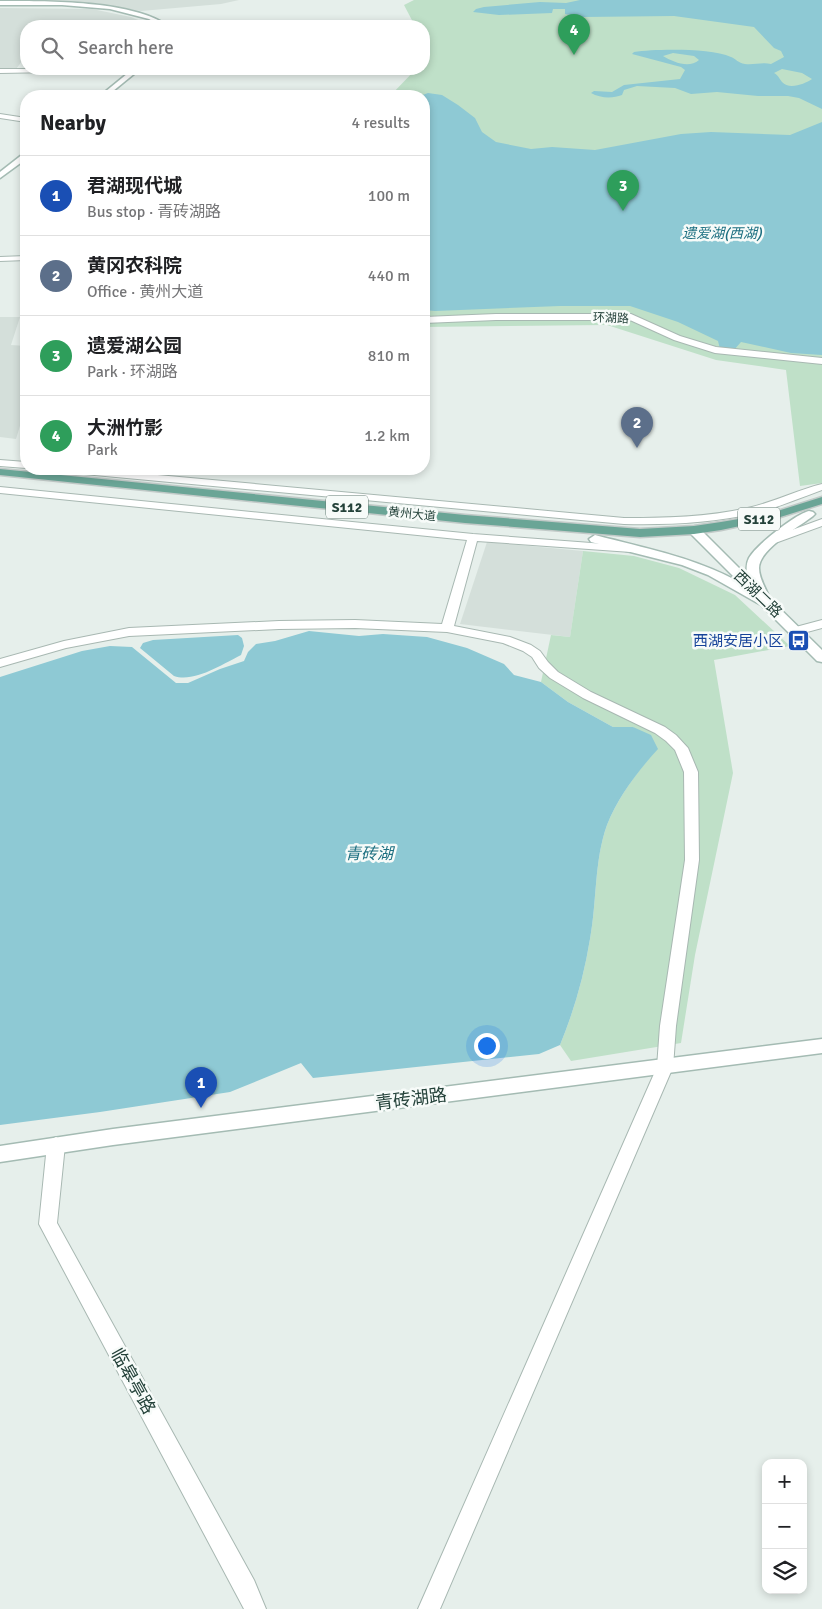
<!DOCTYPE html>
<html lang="en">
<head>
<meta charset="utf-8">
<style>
	:root { --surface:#fff; --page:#f2f2f2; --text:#202124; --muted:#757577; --line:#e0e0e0; --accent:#1a73e8 }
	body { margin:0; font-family:Signika,"Noto Sans SC",sans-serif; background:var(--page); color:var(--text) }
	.controls { position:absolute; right:15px; bottom:15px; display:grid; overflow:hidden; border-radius:10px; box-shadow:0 2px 8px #0003 }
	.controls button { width:45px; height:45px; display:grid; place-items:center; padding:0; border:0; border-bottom:1px solid var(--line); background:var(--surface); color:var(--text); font:25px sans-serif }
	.you { position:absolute; left:486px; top:1045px; width:18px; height:18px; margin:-12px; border:4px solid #fff; border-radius:50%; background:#1a73e8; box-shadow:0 0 0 8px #1a73e833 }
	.badge { display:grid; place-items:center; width:32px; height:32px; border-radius:50%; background:var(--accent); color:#fff; font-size:16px; font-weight:700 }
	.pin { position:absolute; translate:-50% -41px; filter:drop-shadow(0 1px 2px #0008) }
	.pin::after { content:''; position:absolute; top:26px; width:18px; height:15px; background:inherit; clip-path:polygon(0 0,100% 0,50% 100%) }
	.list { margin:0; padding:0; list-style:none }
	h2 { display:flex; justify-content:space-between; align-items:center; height:65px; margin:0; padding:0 20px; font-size:21px }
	h2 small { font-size:16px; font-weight:400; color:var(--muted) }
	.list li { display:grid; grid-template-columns:32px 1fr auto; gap:15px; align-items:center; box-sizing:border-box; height:80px; padding:0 20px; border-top:1px solid var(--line) }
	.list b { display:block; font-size:19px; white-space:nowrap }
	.list p { margin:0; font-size:16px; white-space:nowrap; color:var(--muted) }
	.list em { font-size:16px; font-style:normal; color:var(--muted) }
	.icon { flex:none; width:28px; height:28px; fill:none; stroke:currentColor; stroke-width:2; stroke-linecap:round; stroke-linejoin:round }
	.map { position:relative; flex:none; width:822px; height:1609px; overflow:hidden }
	.search { position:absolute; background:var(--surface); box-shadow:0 2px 8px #0003; left:20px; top:20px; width:410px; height:55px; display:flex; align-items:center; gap:12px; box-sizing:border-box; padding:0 18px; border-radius:20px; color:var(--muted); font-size:19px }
	.panel { position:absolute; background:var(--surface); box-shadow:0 2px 8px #0003; left:20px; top:90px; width:410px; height:385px; border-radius:20px }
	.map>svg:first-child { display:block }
	.built { fill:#d4dfda }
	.green { fill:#bfe0c8 }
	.water { fill:#8ec9d4; fill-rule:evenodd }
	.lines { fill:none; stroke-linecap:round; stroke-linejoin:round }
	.street-casing { stroke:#a8b8b2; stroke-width:2 }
	.secondary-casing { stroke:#a4bbb3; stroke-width:3 }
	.primary-casing { stroke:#c2cac8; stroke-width:3 }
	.street { fill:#fff; fill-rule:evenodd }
	.secondary { fill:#fff; fill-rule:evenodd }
	.primary { fill:#6aa596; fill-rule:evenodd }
	.labels { text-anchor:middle; stroke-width:5; stroke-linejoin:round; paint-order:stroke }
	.far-street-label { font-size:12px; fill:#24423a; stroke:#f7fbf9 }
	.far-water-label { font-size:14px; font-style:italic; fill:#1c6f80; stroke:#f7fbf9 }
	.shield { fill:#f7fbf9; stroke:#637a73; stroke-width:1 }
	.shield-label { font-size:14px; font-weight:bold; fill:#24423a }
	.street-label { font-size:15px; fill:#24423a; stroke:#f7fbf9 }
	.transit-label { font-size:15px; fill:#164399; stroke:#f7fbf9; text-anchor:end }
	.water-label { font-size:16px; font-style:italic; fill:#1c6f80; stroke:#f7fbf9 }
	.near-street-label { font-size:18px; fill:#24423a; stroke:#f7fbf9 }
</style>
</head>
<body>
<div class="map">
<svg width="822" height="1609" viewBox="0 0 822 1609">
	<rect width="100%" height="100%" fill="#e6efeb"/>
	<g class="built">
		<path d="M23,0H239L221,4L141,11L95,3Z"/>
		<path d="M0,8L92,9L131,17L153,26H105L101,25L26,26V56L16,69H0Z"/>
		<path d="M0,317H20L11,345L26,346V406L16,439L0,437Z"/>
		<path d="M487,542L583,551L570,637L460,624Z"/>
	</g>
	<g class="green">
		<path d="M414,0H822V483L800,486L786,370L716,360L607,325L424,327V96H390L416,69H424V61L428,57L424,47V26H415L404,5Z"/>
		<path d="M583,551L634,556L679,568L735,595L790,646L714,660L733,773L695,955L681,1043L571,1061L560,1045C574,1011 584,976 590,939C597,902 594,861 607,825C618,797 638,771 657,749L633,727H613L568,702L541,682L551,635L570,637Z"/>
	</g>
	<g class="water">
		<path d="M580,0H822V109L799,98L788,96H758L717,92L691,94L675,88L637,86L624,90L622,95C612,99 600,98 591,93L594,91L612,92L624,85L680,79L685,70L681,67L632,54L634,52C656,49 710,48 731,57C736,59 738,63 745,64C754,65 763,62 771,64L784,57L781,51L774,48L754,27L674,16L583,17L565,14V9H553L552,13L499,15L473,12L476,9L484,7L540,2L566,3ZM673,53L694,56L699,60C689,69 673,62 663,56ZM782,69L802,73L812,79C805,84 789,90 782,82C779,78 778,75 774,73Z"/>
		<path d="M428,93L442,95L458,105L475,118L482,132L496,142L531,149L552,147L595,150L681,134L711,132L790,135L822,122V355L791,353L741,342L734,350L720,349L718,341L678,322L630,306H560L435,311L424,310V96H420Z"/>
		<path d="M309,631L359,636L383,634L427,637L467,648L504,664L514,675L541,682L568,702L613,727H633L651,735L658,749C638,771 618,797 607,825C594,861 597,902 590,939C584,976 574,1011 560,1045L539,1054L313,1078L301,1063L230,1092L100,1112L0,1125V677L82,651L110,646L132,647L176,683H188L220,669L244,661L248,652L256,644L275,641Z"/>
		<path d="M238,635L242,638L244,646L241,655C223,664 194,683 174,676L140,648L143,643L153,640Z"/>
	</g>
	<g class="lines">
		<defs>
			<g id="street">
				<path d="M0,69H110L107,71L0,73Z"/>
				<path d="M0,114L26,118V122L0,118Z"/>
				<path d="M26,256V260L0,261V257Z"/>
				<path d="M496,314H631L680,336L716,347L822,358V364L715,353L674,340L630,320H496L424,323V317Z"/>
				<path d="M0,460L26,462V468L0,466Z"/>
				<path d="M57,469H92L624,518C667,518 710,517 752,507C776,501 798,490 822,484V490C800,498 779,507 756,513C713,523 668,525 624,524L62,472Z"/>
				<path d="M0,487L473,534L631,546L637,549L631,552L477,541L454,626L510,637L531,645L540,651L548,662L558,672L591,692L665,727L676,735L688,748L698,772L699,860L676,1026L673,1067L440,1609H418L657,1067L660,1026L685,860L684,772L675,750L666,741L655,733L583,698L550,678L539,668L532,657L523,651L503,643L447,632L355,628L279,629L129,636L66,648L0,667V659L64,641L129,628L279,621L355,620L442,624L467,540L0,493Z"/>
				<path d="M822,519V526L778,542L774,543L769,540L770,538Z"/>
				<path d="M822,620V628L796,635L790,631L792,628Z"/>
				<path d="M56,1137L62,1140L65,1145L57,1223L254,1580L266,1609H244L39,1224L47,1145L50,1140Z"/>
			</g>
			<g id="secondary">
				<path d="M0,1C44,1 133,0 168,26H161L149,19L110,9L62,5H0Z"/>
				<path d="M133,69H140L107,96H100Z"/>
				<path d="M23,154H26V159L0,178V172Z"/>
				<path d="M809,511L813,512L815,514L813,516C799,527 759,549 759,568C759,577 764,586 768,594L767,596L822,650V662L817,661L761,605L708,575L682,565L591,542L589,539L595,535C644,548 694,557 739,582L690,533L688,530L690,527H698L748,577C746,570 746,564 749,558C756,545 796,514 809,511Z"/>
				<path d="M822,1039V1053L113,1145L0,1162V1146L113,1129Z"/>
			</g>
			<path id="primary" d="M0,469L465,515L640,529L694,526L721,522L768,514L822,497V504L774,519L721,530L694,534L640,537L465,523L0,475Z"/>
		</defs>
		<use href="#street" class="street-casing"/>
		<use href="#secondary" class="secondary-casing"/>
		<use href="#primary" class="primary-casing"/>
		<use href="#street" class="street"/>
		<use href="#secondary" class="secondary"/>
		<use href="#primary" class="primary"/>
	</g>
	<defs>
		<symbol id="bus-square" viewBox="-11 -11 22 22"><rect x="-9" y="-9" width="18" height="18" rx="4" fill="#1a4fb4" stroke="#f7fbf9"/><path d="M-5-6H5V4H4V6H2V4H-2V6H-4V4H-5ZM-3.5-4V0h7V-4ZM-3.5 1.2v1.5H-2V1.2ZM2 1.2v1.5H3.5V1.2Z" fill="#fff"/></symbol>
	</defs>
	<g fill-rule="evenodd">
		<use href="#bus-square" x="786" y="628" width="25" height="25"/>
	</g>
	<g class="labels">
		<g class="far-street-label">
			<text transform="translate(611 318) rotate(2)" y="4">环湖路</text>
			<text transform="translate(412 514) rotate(6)" y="4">黄州大道</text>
		</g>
		<g class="far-water-label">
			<text x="722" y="238">遗爱湖(西湖)</text>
		</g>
		<g class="shield">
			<rect x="326" y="495.5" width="42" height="23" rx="4"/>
			<rect x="738" y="507.5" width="42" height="23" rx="4"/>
		</g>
		<g class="shield-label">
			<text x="347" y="512">S112</text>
			<text x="759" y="524">S112</text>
		</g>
		<g class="street-label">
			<text transform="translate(758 594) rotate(44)" y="5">西湖二路</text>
		</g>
		<g class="transit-label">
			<text x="783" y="646">西湖安居小区</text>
		</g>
		<g class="water-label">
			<text x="369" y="859">青砖湖</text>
		</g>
		<g class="near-street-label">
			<text transform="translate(411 1099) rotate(-7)" y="6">青砖湖路</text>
			<text transform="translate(133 1381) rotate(61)" y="6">临皋亭路</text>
		</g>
	</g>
</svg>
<div class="controls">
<button>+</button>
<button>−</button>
<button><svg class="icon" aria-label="layers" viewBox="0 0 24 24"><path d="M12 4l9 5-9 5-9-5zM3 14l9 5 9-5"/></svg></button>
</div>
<div class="you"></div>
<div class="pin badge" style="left:201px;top:1108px;background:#1a4fb4">1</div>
<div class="pin badge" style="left:637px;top:448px;background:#5c6f8a">2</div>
<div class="pin badge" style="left:623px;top:211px;background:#2e9e5b">3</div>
<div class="pin badge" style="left:574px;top:55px;background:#2e9e5b">4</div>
<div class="search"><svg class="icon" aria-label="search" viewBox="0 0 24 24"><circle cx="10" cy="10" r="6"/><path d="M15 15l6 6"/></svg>Search here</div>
<section class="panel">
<h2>Nearby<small>4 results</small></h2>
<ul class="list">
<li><span class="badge" style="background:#1a4fb4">1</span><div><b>君湖现代城</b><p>Bus stop · 青砖湖路</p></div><em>100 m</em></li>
<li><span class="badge" style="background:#5c6f8a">2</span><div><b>黄冈农科院</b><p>Office · 黄州大道</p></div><em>440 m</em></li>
<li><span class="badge" style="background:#2e9e5b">3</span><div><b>遗爱湖公园</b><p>Park · 环湖路</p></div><em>810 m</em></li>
<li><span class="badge" style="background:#2e9e5b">4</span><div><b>大洲竹影</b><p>Park</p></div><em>1.2 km</em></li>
</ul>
</section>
</div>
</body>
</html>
